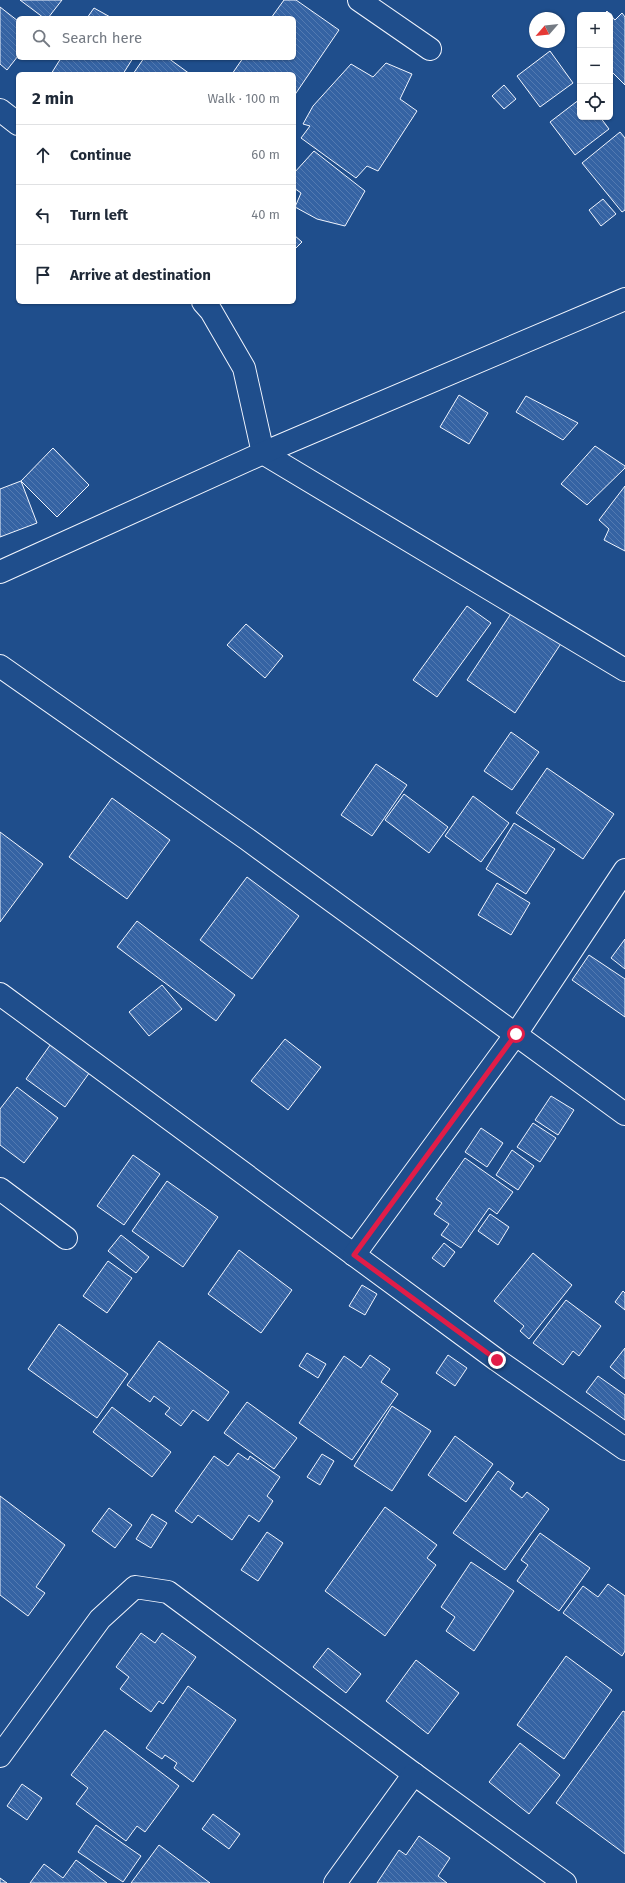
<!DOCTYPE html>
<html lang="en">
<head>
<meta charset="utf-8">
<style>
	:root { --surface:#fff; --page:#f6f6f7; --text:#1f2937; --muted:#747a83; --line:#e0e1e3 }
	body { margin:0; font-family:"Fira Sans",sans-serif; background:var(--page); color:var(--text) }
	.controls { position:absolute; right:12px; top:12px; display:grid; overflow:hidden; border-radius:6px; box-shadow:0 1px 3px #0004 }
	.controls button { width:36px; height:36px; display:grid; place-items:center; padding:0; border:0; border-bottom:1px solid var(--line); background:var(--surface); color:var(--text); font:20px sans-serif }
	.compass { position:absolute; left:529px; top:12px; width:36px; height:36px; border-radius:50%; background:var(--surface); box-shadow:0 1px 3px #0004; rotate:242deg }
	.stop { position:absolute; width:12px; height:12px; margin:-9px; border:3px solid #e11d48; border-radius:50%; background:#fff }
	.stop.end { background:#e11d48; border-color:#fff; box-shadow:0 1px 4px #0008 }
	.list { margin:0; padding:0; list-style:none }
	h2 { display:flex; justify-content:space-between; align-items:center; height:52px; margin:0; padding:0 16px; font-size:17px }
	h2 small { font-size:13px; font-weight:400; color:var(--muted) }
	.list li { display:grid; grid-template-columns:26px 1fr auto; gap:12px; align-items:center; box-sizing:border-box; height:60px; padding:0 16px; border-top:1px solid var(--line) }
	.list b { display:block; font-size:15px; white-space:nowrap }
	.list em { font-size:13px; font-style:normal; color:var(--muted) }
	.icon { flex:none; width:22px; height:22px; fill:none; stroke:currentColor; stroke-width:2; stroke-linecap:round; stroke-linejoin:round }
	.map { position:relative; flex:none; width:625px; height:1883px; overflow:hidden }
	.search { position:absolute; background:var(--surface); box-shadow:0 1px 3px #0004; left:16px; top:16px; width:280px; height:44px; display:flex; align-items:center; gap:10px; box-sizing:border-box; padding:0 14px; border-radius:6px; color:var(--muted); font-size:15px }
	.panel { position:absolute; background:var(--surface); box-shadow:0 1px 3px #0004; left:16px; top:72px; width:280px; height:232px; border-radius:6px }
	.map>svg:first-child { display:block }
	.building { fill:url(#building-back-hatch); stroke:#f2f6ff }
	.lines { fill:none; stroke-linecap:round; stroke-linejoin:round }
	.street-casing { stroke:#f2f6ff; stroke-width:24 }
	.street { stroke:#1f4e8c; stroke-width:22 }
	.route { stroke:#e11d48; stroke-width:5 }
</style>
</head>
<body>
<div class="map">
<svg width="625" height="1883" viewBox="0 0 625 1883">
	<defs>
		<pattern id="building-back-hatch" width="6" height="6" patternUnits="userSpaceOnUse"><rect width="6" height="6" fill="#3563a3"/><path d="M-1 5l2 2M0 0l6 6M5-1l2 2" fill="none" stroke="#537ab1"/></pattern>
	</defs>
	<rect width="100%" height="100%" fill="#1f4e8c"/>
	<g class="building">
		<path d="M20,0H62L48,18H44Z"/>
		<path d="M284,0H296L339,30L294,96V74H232L243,58H294V18H271Z"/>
		<path d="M0,7L18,21V56L7,70L0,64Z"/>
		<path d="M94,8L112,18H87Z"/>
		<path d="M607,11L615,20L622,13L625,17V85L610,70V15H603Z"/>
		<path d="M550,51L573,83L540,107L517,76Z"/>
		<path d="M61,58H133L123,74H51Z"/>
		<path d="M144,58H168L190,74H133Z"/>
		<path d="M386,63L412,74L400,99L417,111L378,171L367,166L356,178L301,138L310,126L303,124L313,106L351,64L373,77Z"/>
		<path d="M504,85L516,99L504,109L492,96Z"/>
		<path d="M580,99V117H600L609,129L575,155L550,122Z"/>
		<path d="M620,132L625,138V210L622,212L582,163Z"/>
		<path d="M314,151L365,191L345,226L317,219L295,207L301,193L294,188V173Z"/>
		<path d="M603,199L616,214L601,226L589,210Z"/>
		<path d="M294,235L302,242L294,250Z"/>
		<path d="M459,395L488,413L469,444L440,427Z"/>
		<path d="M526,396L578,423L563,440L516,412Z"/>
		<path d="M595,446L625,466V468L587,505L561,484Z"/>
		<path d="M53,448L89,485L57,517L21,481Z"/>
		<path d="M21,481L37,523L0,537V489Z"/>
		<path d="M625,486V551L604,540L609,529L599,520Z"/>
		<path d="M467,606L491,623L437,697L413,680Z"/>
		<path d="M516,606L564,639L515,713L467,680Z"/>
		<path d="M246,624L283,656L265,678L227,645Z"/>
		<path d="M511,732L539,752L512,790L484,771Z"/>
		<path d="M376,764L407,785L372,836L341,815Z"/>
		<path d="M547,768L614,814L583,859L516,813Z"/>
		<path d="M404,794L448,827L429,853L385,820Z"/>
		<path d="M473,796L509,823L481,862L445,836Z"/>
		<path d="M112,798L170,840L127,899L69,857Z"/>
		<path d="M514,823L555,849L526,894L486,869Z"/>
		<path d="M0,832L43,864L0,922Z"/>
		<path d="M247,877L299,916L252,979L200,940Z"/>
		<path d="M497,883L530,903L511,935L478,915Z"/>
		<path d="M137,921L235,995L216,1021L117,947Z"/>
		<path d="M625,939V969L611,958Z"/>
		<path d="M589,955L625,979V1017L572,980Z"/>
		<path d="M162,985L182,1009L149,1036L129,1012Z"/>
		<path d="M285,1039L321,1067L288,1110L251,1081Z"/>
		<path d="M53,1041L92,1069L65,1107L26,1079Z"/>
		<path d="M17,1087L58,1118L24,1163L0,1145V1109Z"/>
		<path d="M551,1096L574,1110L558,1135L535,1120Z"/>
		<path d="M533,1123L556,1138L540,1162L517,1147Z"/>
		<path d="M481,1128L503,1143L487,1167L465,1152Z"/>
		<path d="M512,1150L534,1166L518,1190L496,1175Z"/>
		<path d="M133,1155L160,1174L124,1225L97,1206Z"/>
		<path d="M465,1158L513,1192L497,1214L489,1208L461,1248L441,1235L449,1224L434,1214L442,1203L436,1199Z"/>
		<path d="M167,1181L218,1217L183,1267L132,1231Z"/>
		<path d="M490,1214L509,1227L498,1245L478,1231Z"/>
		<path d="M121,1235L149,1257L136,1273L108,1251Z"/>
		<path d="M444,1243L455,1252L444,1267L432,1258Z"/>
		<path d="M239,1250L292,1290L261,1333L208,1294Z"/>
		<path d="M533,1253L572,1285L529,1339L520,1331L524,1326L494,1301Z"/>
		<path d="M108,1261L132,1278L107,1313L83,1296Z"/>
		<path d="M362,1285L377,1294L365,1315L349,1306Z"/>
		<path d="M623,1291L625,1293V1310L615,1302Z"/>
		<path d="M566,1300L601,1326L579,1356L573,1351L563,1365L533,1343Z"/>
		<path d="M59,1324L128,1374L97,1418L28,1369Z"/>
		<path d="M159,1341L229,1392L208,1421L193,1410L181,1426L165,1414L170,1408L154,1396L150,1402L127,1385Z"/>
		<path d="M625,1348V1379L610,1367Z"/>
		<path d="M307,1353L326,1364L318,1378L299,1366Z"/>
		<path d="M370,1355L390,1369L381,1382L398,1394L352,1460L299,1423L344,1356L361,1368Z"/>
		<path d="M448,1355L467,1368L455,1386L436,1373Z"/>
		<path d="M598,1376L625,1395V1420L586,1392Z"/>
		<path d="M247,1402L297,1438L274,1469L224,1433Z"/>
		<path d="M392,1406L431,1431L392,1491L354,1466Z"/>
		<path d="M112,1407L171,1452L152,1477L93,1432Z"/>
		<path d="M455,1436L493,1464L466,1502L428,1475Z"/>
		<path d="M238,1453L248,1460L250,1456L280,1477L267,1496L273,1501L259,1522L249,1515L232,1540L198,1515L192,1523L175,1511L214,1456L228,1466Z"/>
		<path d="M322,1454L334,1461L320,1485L307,1477Z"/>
		<path d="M498,1471L514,1483L510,1489L522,1498L527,1492L549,1509L505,1570L453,1533Z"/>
		<path d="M0,1496L65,1545L36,1587L45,1593L28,1616L0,1595Z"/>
		<path d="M385,1507L437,1545L427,1558L436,1565L385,1636L325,1591Z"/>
		<path d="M109,1508L132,1525L115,1548L92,1531Z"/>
		<path d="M152,1514L167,1523L151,1548L136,1539Z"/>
		<path d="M267,1532L283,1543L258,1581L241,1570Z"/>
		<path d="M540,1533L590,1568L559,1611L517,1581L528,1565L521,1560Z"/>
		<path d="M471,1562L514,1591L474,1651L446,1631L455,1617L441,1607Z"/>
		<path d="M608,1584L625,1596V1651L622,1656L563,1613L583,1586L598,1597Z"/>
		<path d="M141,1633L155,1643L162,1633L196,1657L163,1704L159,1701L151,1712L120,1689L129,1677L116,1667Z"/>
		<path d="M328,1648L361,1674L346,1693L313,1667Z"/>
		<path d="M566,1656L612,1690L564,1759L517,1725Z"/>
		<path d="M416,1660L459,1693L428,1734L386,1701Z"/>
		<path d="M188,1686L236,1720L193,1782L174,1768L177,1763L165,1755L162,1759L146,1748Z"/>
		<path d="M623,1711L625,1712V1854L556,1803Z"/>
		<path d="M105,1730L179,1786L145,1832L137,1826L126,1841L76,1804L88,1788L71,1775Z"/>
		<path d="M520,1743L560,1775L529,1814L489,1782Z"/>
		<path d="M22,1784L42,1798L27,1820L7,1806Z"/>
		<path d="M213,1814L240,1834L229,1849L202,1829Z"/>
		<path d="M96,1825L141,1856L123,1882L78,1852Z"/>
		<path d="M419,1836L450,1858L438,1876L447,1883H377L399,1850L406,1855Z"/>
		<path d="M159,1845L210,1883H131Z"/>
		<path d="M76,1860L107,1883H30L44,1864L63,1878Z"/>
		<path d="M0,1878L7,1883H0Z"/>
	</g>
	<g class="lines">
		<defs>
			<g id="street">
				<path d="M359,0L430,49"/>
				<path d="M0,110L18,124"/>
				<path d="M203,302L211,311L244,368L263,453L625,670"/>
				<path d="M0,572L263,453L625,299"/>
				<path d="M0,666L247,839L625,1114"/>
				<path d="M0,994L497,1360L625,1449"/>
				<path d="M0,1189L66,1238"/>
				<path d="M354,1255L516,1034L625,870"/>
				<path d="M0,1756L100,1619L135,1587L168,1592L414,1774L565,1883"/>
				<path d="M335,1883L414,1774"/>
			</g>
		</defs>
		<use href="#street" class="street-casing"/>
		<use href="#street" class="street"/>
	</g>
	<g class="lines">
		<path class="route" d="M497,1360L354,1255L516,1034"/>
	</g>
</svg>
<div class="controls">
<button>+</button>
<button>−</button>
<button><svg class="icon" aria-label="locate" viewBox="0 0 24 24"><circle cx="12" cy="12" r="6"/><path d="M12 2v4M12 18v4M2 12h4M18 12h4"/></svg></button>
</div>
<svg class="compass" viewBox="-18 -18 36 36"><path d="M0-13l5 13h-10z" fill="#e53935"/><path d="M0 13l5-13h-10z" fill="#747a83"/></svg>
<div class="stop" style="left:516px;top:1034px"></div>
<div class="stop end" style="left:497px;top:1360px"></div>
<div class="search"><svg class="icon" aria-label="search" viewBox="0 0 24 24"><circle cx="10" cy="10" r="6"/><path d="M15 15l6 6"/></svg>Search here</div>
<section class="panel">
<h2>2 min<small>Walk · 100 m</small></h2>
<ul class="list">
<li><svg class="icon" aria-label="ahead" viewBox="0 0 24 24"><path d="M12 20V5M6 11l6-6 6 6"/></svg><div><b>Continue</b></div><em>60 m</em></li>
<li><svg class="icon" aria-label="left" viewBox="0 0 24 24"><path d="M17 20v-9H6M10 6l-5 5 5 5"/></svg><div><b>Turn left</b></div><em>40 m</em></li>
<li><svg class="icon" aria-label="arrive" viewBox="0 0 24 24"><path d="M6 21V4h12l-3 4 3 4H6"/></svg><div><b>Arrive at destination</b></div></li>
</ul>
</section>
</div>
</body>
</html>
